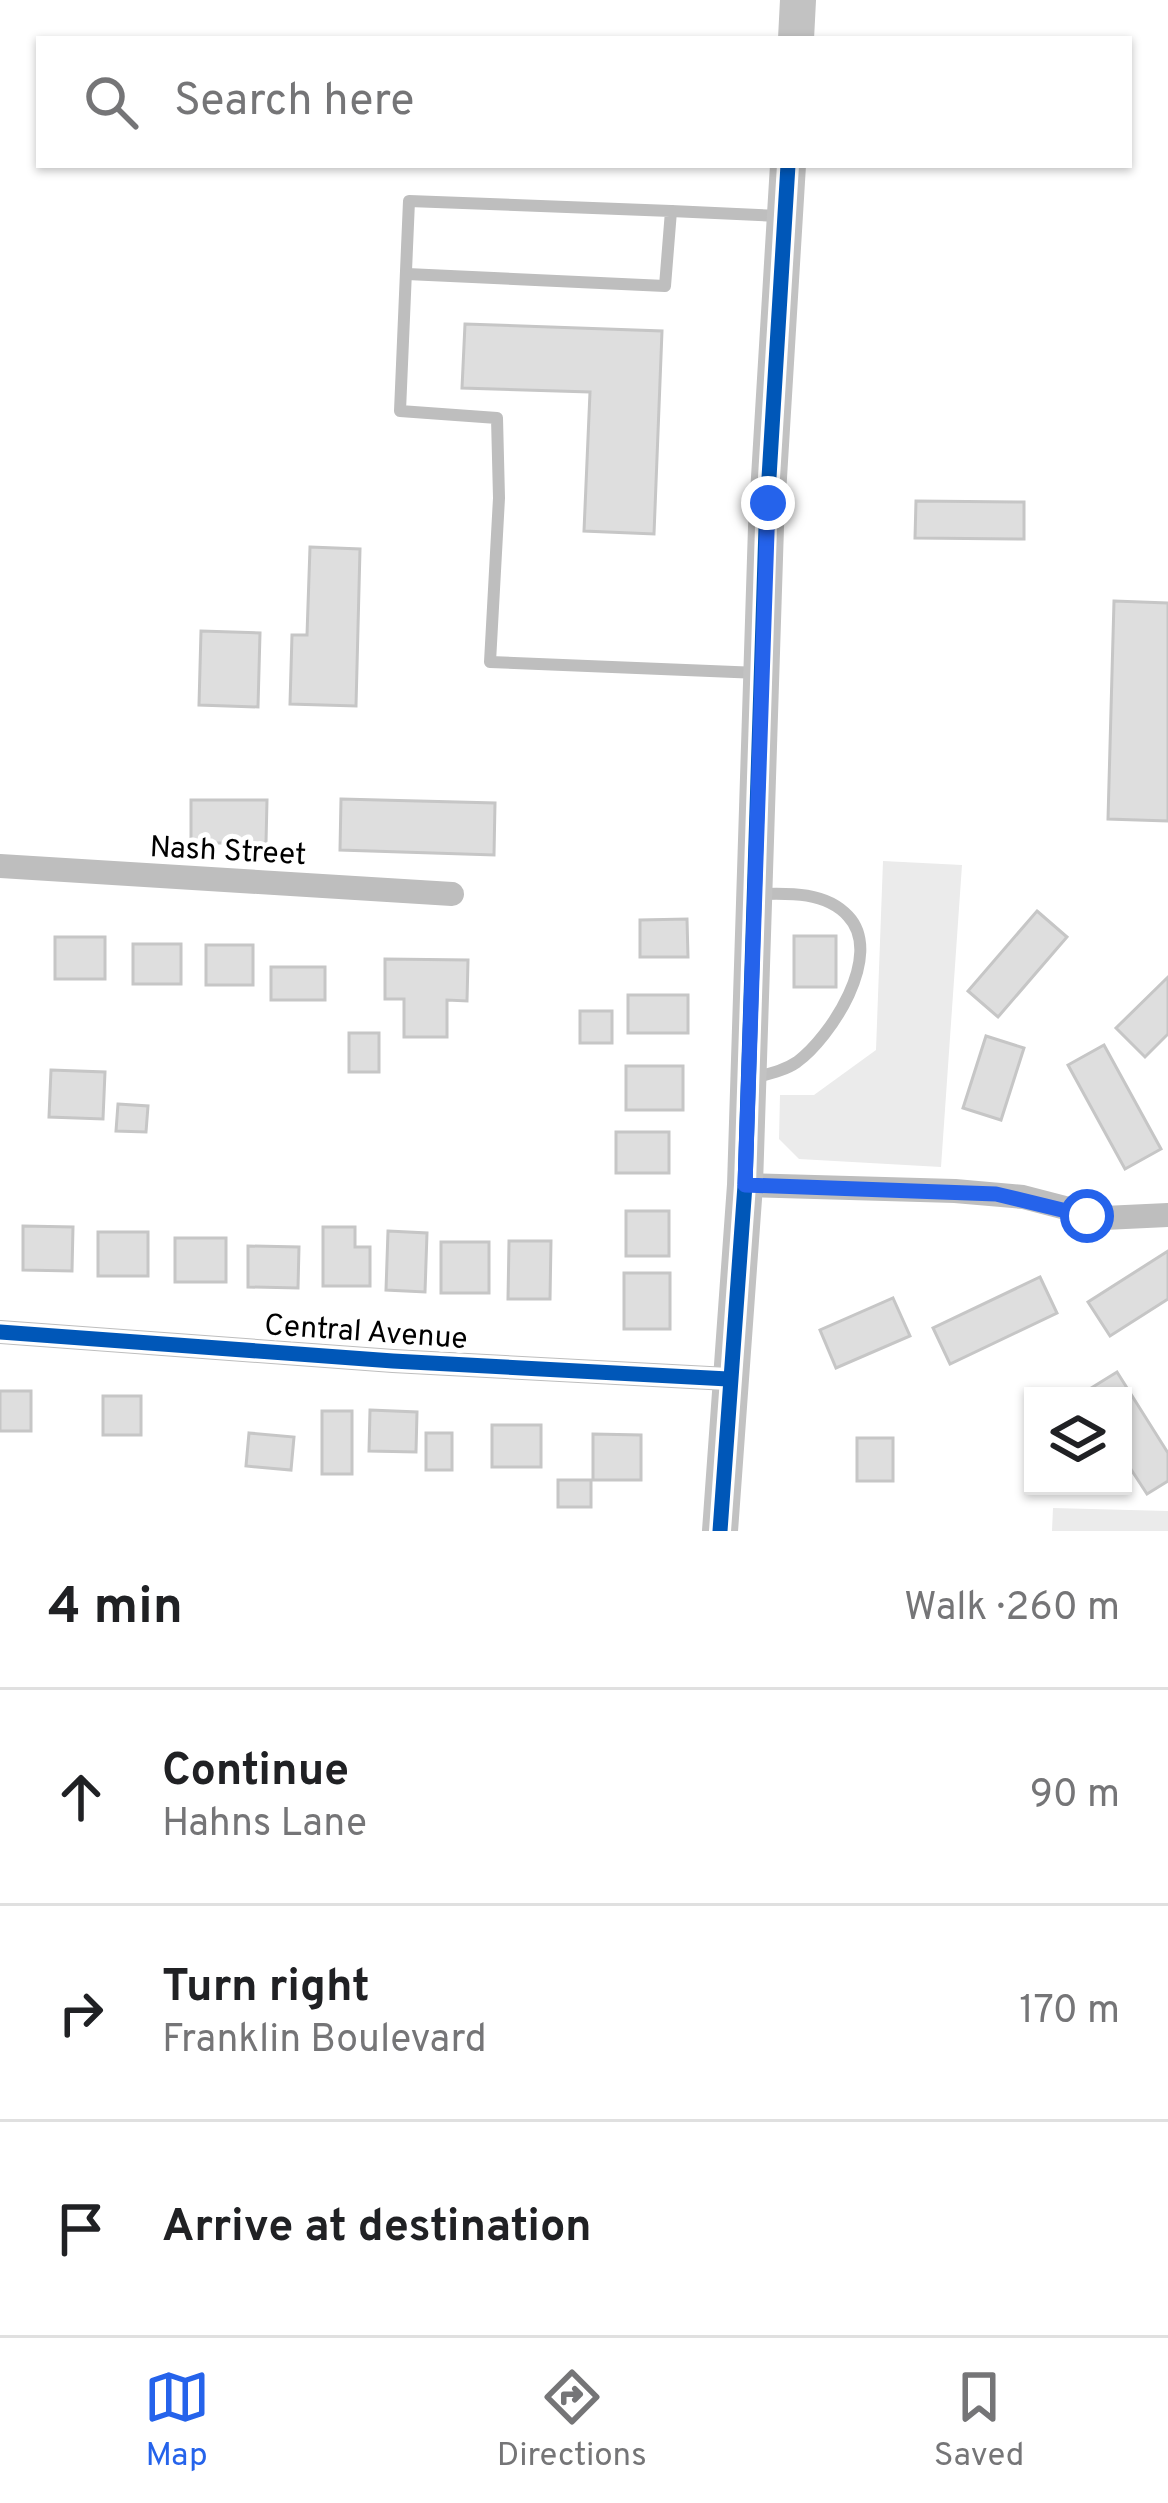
<!DOCTYPE html>
<html lang="en">
<head>
<meta charset="utf-8">
<style>
	:root { --surface:#fff; --page:#f6f6f6; --text:#202124; --muted:#757577; --line:#e0e0e0; --accent:#2563eb }
	body { margin:0; font-family:Overpass,sans-serif; background:var(--page); color:var(--text) }
	.controls { position:absolute; right:36px; bottom:36px; display:grid; overflow:hidden; border-radius:0px; box-shadow:0 3px 9px #0004 }
	.controls button { width:108px; height:108px; display:grid; place-items:center; padding:0; border:0; border-bottom:3px solid var(--line); background:var(--surface); color:var(--text); font:60px sans-serif }
	.stop { position:absolute; width:36px; height:36px; margin:-27px; border:9px solid #2563eb; border-radius:50%; background:#fff }
	.stop.end { background:#2563eb; border-color:#fff; box-shadow:0 3px 12px #0008 }
	.list { margin:0; padding:0; list-style:none }
	h2 { display:flex; justify-content:space-between; align-items:center; height:156px; margin:0; padding:0 48px; font-size:51px }
	h2 small { font-size:39px; font-weight:400; color:var(--muted) }
	.list li { display:grid; grid-template-columns:78px 1fr auto; gap:36px; align-items:center; box-sizing:border-box; height:216px; padding:0 48px; border-top:3px solid var(--line) }
	.list b { display:block; font-size:45px; white-space:nowrap }
	.list p { margin:0; font-size:39px; white-space:nowrap; color:var(--muted) }
	.list em { font-size:39px; font-style:normal; color:var(--muted) }
	.icon { flex:none; width:66px; height:66px; fill:none; stroke:currentColor; stroke-width:2; stroke-linecap:round; stroke-linejoin:round }
	.map { position:relative; flex:none; width:1168px; height:1531px; overflow:hidden }
	.search { position:absolute; background:var(--surface); box-shadow:0 3px 9px #0004; left:36px; right:36px; top:36px; height:132px; display:flex; align-items:center; gap:30px; box-sizing:border-box; padding:0 42px; border-radius:0px; color:var(--muted); font-size:45px }
	.sheet { height:804px; background:var(--surface) }
	nav { display:flex; justify-content:space-around; align-items:center; box-sizing:border-box; height:168px; border-top:3px solid var(--line); background:var(--surface); font-size:33px; color:var(--muted) }
	nav a { display:grid; justify-items:center; gap:6px }
	nav .on { color:var(--accent) }
	.map>svg:first-child { display:block }
	.green { fill:#ebebeb }
	.building { fill:#dedede; stroke:#c6c6c6; stroke-width:3 }
	.lines { fill:none; stroke-linecap:round; stroke-linejoin:round }
	.lane { stroke:#bebebe; stroke-width:12 }
	.street { stroke:#bebebe; stroke-width:24 }
	.secondary { stroke:#c2c2c2; stroke-width:36 }
	.cycleway-casing { stroke:#fff; stroke-width:22 }
	.cycleway { stroke:#0057b8; stroke-width:15 }
	.route { stroke:#2563eb; stroke-width:15 }
	.labels { text-anchor:middle; stroke-width:10; stroke-linejoin:round; paint-order:stroke }
	.street-label { font-size:30px; fill:#000; stroke:#fff }
</style>
</head>
<body>
<div class="map">
<svg width="1168" height="1531" viewBox="0 0 1168 1531">
	<rect width="100%" height="100%" fill="#fff"/>
	<g class="green">
		<path d="M883,861L962,865L941,1167L799,1159L779,1139L780,1095H814L876,1050Z"/>
		<path d="M1053,1508L1168,1511V1531H1052Z"/>
	</g>
	<g class="building">
		<path d="M465,324L662,331L654,534L584,531L590,392L462,388Z"/>
		<path d="M916,501L1024,502V539L915,538Z"/>
		<path d="M310,547L360,549L356,706L290,704L292,635H307Z"/>
		<path d="M1114,601L1168,603V821L1108,819Z"/>
		<path d="M201,631L260,633L258,707L199,705Z"/>
		<path d="M341,799L495,803L494,855L340,850Z"/>
		<path d="M191,800H267L266,843H191Z"/>
		<path d="M1037,911L1067,937L998,1017L968,991Z"/>
		<path d="M687,919L688,957H640V920Z"/>
		<rect x="794" y="936" width="42" height="51"/>
		<rect x="55" y="937" width="50" height="42"/>
		<rect x="133" y="944" width="48" height="40"/>
		<rect x="206" y="945" width="47" height="40"/>
		<path d="M385,959L468,960L467,1001L447,1000V1037H404V999H385Z"/>
		<rect x="271" y="967" width="54" height="33"/>
		<path d="M1168,977V1034L1145,1057L1116,1028Z"/>
		<rect x="628" y="995" width="60" height="38"/>
		<rect x="580" y="1011" width="32" height="32"/>
		<rect x="349" y="1033" width="30" height="39"/>
		<path d="M986,1036L1024,1048L1001,1120L963,1108Z"/>
		<path d="M1104,1045L1161,1149L1125,1169L1068,1065Z"/>
		<rect x="626" y="1066" width="57" height="44"/>
		<path d="M51,1070L105,1072L103,1119L49,1117Z"/>
		<path d="M118,1104L148,1106L146,1132L116,1131Z"/>
		<rect x="616" y="1132" width="53" height="41"/>
		<rect x="626" y="1211" width="43" height="45"/>
		<path d="M23,1226L73,1227L72,1271L23,1270Z"/>
		<path d="M323,1227H355V1247H370V1286H323Z"/>
		<path d="M388,1231L427,1233L425,1292L386,1290Z"/>
		<rect x="98" y="1232" width="50" height="44"/>
		<rect x="175" y="1238" width="51" height="44"/>
		<path d="M509,1241H551L550,1299H508Z"/>
		<rect x="441" y="1242" width="48" height="51"/>
		<path d="M248,1246L299,1247L298,1288L248,1287Z"/>
		<path d="M1168,1251V1299L1110,1336L1088,1302Z"/>
		<rect x="624" y="1273" width="46" height="56"/>
		<path d="M1040,1277L1057,1313L950,1364L933,1328Z"/>
		<path d="M893,1298L910,1336L836,1368L820,1330Z"/>
		<path d="M1117,1372L1168,1453V1481L1147,1494L1123,1457V1396L1083,1393Z"/>
		<rect x="0" y="1391" width="31" height="40"/>
		<rect x="103" y="1396" width="38" height="39"/>
		<path d="M370,1410L417,1412L416,1452L369,1451Z"/>
		<rect x="322" y="1411" width="30" height="63"/>
		<rect x="492" y="1425" width="49" height="42"/>
		<path d="M249,1433L294,1437L291,1470L246,1466Z"/>
		<rect x="426" y="1433" width="26" height="37"/>
		<path d="M593,1434L641,1435V1480H593Z"/>
		<rect x="857" y="1438" width="36" height="43"/>
		<rect x="558" y="1480" width="33" height="27"/>
	</g>
	<g class="lines">
		<g class="lane">
			<path d="M671,211L778,216"/>
			<path d="M407,274L665,286L671,211L409,201L400,411L497,418L499,498L490,662L759,673"/>
			<path d="M753,1078C768,1074 784,1071 797,1062C830,1038 885,955 848,916C826,892 790,893 760,894"/>
		</g>
		<g class="street">
			<path d="M0,866L452,894"/>
			<path d="M745,1185L955,1191L1023,1197L1104,1218L1168,1215"/>
			<path d="M0,1332L393,1361L728,1379"/>
		</g>
		<g class="secondary">
			<path d="M796,39L798,0"/>
			<path d="M720,1531L745,1185L766,527L788,165"/>
		</g>
		<defs>
			<g id="cycleway">
				<path d="M0,1332L393,1361L728,1379"/>
				<path d="M720,1531L745,1185L766,527L788,165"/>
			</g>
		</defs>
		<use href="#cycleway" class="cycleway-casing"/>
		<use href="#cycleway" class="cycleway"/>
	</g>
	<g class="lines">
		<path class="route" d="M768,503L745,1185L996,1194L1087,1216"/>
	</g>
	<g class="labels">
		<g class="street-label">
			<text transform="translate(228 850) rotate(3)" y="10">Nash Street</text>
			<text transform="translate(366 1331) rotate(4)" y="10">Central Avenue</text>
		</g>
	</g>
</svg>
<div class="controls">
<button><svg class="icon" aria-label="layers" viewBox="0 0 24 24"><path d="M12 4l9 5-9 5-9-5zM3 14l9 5 9-5"/></svg></button>
</div>
<div class="stop" style="left:1087px;top:1216px"></div>
<div class="stop end" style="left:768px;top:503px"></div>
<div class="search"><svg class="icon" aria-label="search" viewBox="0 0 24 24"><circle cx="10" cy="10" r="6"/><path d="M15 15l6 6"/></svg>Search here</div>
</div>
<section class="sheet">
<h2>4 min<small>Walk · 260 m</small></h2>
<ul class="list">
<li><svg class="icon" aria-label="ahead" viewBox="0 0 24 24"><path d="M12 20V5M6 11l6-6 6 6"/></svg><div><b>Continue</b><p>Hahns Lane</p></div><em>90 m</em></li>
<li><svg class="icon" aria-label="right" viewBox="0 0 24 24"><path d="M7 20v-9h11M14 6l5 5-5 5"/></svg><div><b>Turn right</b><p>Franklin Boulevard</p></div><em>170 m</em></li>
<li><svg class="icon" aria-label="arrive" viewBox="0 0 24 24"><path d="M6 21V4h12l-3 4 3 4H6"/></svg><div><b>Arrive at destination</b></div></li>
</ul>
</section>
<nav>
<a class="on"><svg class="icon" aria-label="map" viewBox="0 0 24 24"><path d="M3 6l6-2 6 2 6-2v14l-6 2-6-2-6 2zM9 4v14M15 6v14"/></svg>Map</a>
<a><svg class="icon" aria-label="directions" viewBox="0 0 24 24"><path d="M12 3l9 9-9 9-9-9zM9 14v-3h6M13 9l2 2-2 2"/></svg>Directions</a>
<a><svg class="icon" aria-label="saved" viewBox="0 0 24 24"><path d="M7 4h10v16l-5-4-5 4z"/></svg>Saved</a>
</nav>
</body>
</html>
